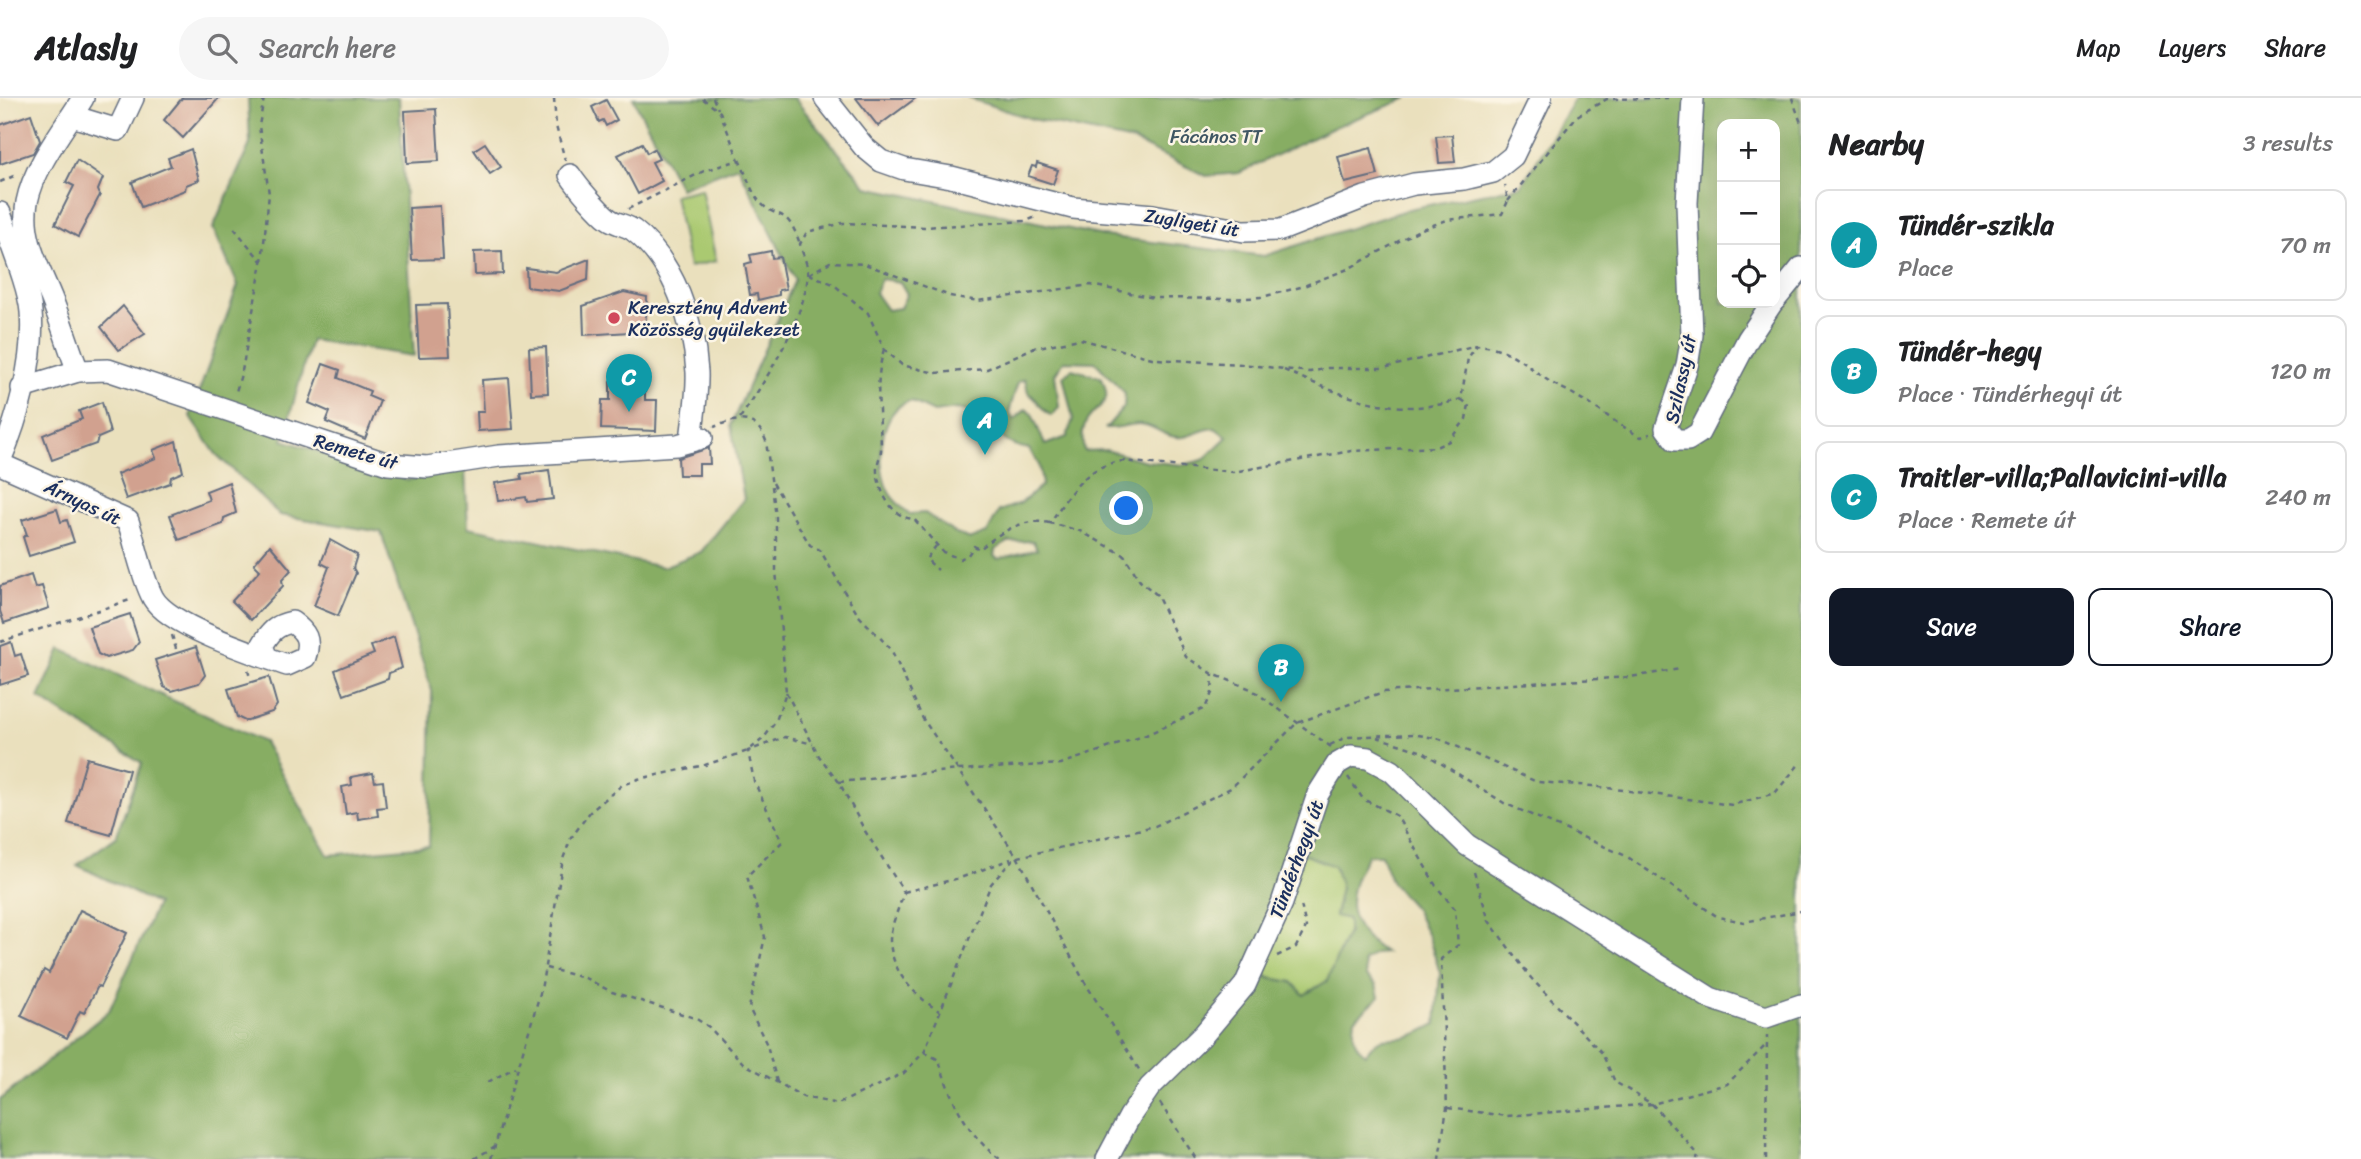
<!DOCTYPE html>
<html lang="en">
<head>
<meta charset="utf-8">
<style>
	:root { --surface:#fff; --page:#f6f6f6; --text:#202124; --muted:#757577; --line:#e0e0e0; --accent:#111827 }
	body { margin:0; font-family:Sriracha,sans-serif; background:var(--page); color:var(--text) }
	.controls { position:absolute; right:21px; top:21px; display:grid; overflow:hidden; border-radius:14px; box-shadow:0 7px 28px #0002 }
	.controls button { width:63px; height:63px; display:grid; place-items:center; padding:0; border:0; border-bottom:2px solid var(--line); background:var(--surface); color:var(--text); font:35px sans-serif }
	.you { position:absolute; left:1127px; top:411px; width:24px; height:24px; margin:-18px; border:5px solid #fff; border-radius:50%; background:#1a73e8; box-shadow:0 0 0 10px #1a73e833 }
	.badge { display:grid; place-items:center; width:46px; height:46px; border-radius:50%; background:var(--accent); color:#fff; font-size:23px; font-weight:700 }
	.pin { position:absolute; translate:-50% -58px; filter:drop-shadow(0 2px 4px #0008) }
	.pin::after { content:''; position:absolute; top:37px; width:24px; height:21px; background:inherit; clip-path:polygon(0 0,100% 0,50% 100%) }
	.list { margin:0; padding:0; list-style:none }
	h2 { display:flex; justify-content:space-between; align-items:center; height:91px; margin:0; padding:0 28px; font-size:30px }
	h2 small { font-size:23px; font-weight:400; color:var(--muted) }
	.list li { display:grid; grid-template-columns:46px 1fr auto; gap:21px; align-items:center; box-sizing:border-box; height:112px; margin:0 14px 14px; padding:0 14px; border:2px solid var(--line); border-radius:14px }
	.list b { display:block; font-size:26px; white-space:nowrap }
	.list p { margin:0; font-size:23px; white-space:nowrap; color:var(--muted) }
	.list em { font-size:23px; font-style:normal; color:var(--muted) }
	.actions { display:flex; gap:14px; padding:21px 28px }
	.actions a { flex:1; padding:16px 0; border:2px solid var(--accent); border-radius:14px; text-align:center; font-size:24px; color:var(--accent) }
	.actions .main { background:var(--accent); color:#fff }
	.icon { flex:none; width:38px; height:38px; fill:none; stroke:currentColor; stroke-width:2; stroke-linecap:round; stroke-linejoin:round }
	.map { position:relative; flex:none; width:1801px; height:1061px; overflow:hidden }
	header { display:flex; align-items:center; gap:42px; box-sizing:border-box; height:98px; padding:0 35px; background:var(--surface); border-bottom:2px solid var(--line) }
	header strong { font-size:33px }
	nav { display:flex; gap:38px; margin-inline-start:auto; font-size:24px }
	.search { width:490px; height:63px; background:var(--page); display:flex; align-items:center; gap:18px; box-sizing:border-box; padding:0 24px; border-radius:38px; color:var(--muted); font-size:26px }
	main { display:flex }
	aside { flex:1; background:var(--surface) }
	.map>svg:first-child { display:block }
	.green { fill:#aac971; stroke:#627c68; stroke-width:2 }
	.forest { fill:#87ad63; stroke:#516e60; stroke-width:2; fill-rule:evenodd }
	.building { fill:#d1a18f }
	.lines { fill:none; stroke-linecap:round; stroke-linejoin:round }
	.minor-casing { stroke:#636d7f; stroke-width:24 }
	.path { stroke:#636d7f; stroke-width:2.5; stroke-dasharray:5 5; stroke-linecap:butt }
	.minor { stroke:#fff; stroke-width:21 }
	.poi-dot { fill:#d1495b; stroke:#fcf5e5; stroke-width:2.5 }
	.labels { text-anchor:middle; stroke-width:5; stroke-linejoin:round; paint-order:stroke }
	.park-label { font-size:19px; fill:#3f5663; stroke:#fcf5e5 }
	.street-label { font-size:19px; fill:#1b2f5e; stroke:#fcf5e5 }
	.poi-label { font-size:19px; fill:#1b2f5e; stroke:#fcf5e5; text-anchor:start }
</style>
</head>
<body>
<header>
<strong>Atlasly</strong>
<div class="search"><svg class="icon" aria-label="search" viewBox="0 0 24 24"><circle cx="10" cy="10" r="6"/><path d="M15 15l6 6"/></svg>Search here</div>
<nav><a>Map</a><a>Layers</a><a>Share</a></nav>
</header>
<main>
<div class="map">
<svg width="1801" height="1061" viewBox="0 0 1801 1061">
	<rect width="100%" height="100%" fill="#fcf5e5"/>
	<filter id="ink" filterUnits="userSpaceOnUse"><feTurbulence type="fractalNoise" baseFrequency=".0143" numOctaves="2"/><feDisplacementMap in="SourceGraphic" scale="14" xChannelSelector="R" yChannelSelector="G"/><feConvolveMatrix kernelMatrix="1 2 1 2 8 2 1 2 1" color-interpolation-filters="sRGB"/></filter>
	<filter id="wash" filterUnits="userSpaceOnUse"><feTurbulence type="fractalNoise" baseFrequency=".00686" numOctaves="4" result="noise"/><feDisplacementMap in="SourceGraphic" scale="28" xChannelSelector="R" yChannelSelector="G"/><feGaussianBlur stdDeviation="1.57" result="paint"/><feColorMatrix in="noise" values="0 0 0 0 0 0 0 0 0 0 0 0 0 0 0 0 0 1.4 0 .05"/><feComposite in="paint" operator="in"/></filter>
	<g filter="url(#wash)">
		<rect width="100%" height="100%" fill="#eae0bd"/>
		<g class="green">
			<path d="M701,91L716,163L689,169L674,97Z"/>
			<path d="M1298,754L1334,768L1341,790L1335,817L1348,821V834L1327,883L1304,897L1292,884L1269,880L1255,868Z"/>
		</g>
		<g class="forest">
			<path d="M248,0H399L414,258L311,242L283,342L407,382L465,372L468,429L663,469L701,454L744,401L731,327L795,182L738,68L680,90L633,0H794L867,89L1104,138L1264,158L1409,111L1521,88L1575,0H1801V1061H0V1002L109,913L157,806L77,767L116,739L142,665L39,600L61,551L264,644L328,757L429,748L432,593L381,434L280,417L216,356L190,318L238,187L213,130L250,46ZM1722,26H1775V205H1722ZM881,181L900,184L907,196L900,210L887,212L875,195ZM1064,263L1095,264L1125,295L1124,309L1106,330C1118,331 1128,326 1139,326C1154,326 1165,341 1182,339C1193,338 1201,331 1215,330L1227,339L1203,362L1183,367L1146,363L1106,352L1084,353C1082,342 1081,331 1088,321C1101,303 1114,307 1101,279L1072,271L1063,278L1073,321L1067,339L1045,347L1032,316L1026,311L1014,322L1009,314L1018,284L1025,281L1028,295C1039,301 1040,312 1052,318L1059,309L1055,276ZM911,303L934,314L957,311L992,318C998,340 1006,347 1029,351L1039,367L1042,387L1021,405L999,413L987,435L971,441L956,436L925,415L909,416C903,410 894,403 890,396C875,371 878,309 911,303ZM1033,443L1037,451L998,461L994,458L995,452L1008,444ZM1298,754L1334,768L1341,790L1335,818L1348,821V834L1327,883L1304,897L1292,884L1269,880L1255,868ZM1368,757H1381L1392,785L1415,811L1429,840L1440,875L1436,926C1425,932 1411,940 1399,940C1380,941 1377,939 1366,956C1352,947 1353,937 1355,921L1379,899L1376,887L1366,878L1364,863L1375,856L1386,855C1343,828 1343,797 1368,757Z"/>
			<path d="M968,0H1408L1337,28L1239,75L1206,78L1133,43L1032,21Z"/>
		</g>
		<g id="blocks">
			<g class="building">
				<path d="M182,0H219L183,40L164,22Z"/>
				<path d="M856,0H916L878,28Z"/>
				<path d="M606,2L617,22L606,28L603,22L599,24L592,9Z"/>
				<path d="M436,11L439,63L407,65L405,13Z"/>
				<path d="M31,16L40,43L33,55L0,66V27Z"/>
				<path d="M1452,37L1455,64L1439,65L1436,38Z"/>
				<path d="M485,45L501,69L490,76L474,52Z"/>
				<path d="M642,45L647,55L654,51L659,61L652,64L662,83L638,96L618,57Z"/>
				<path d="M1371,50L1378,77L1345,85L1338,59Z"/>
				<path d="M191,51L199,82L186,87L185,92L141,109L132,84L171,68L168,60Z"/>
				<path d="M77,62L103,80L98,92L100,97L78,139L55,126L74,88L66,84Z"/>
				<path d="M1037,65L1058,72L1053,86L1028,78L1032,68L1036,69Z"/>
				<path d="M440,108L443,161L412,162L409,110Z"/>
				<path d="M502,153L503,176L475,177L474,154Z"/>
				<path d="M771,153L772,160L780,159L786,191L779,192V197L758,202L757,196L750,197L745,166L752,164L750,157Z"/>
				<path d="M589,161L588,182L559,193L527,189L526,170L556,174Z"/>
				<path d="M624,194L647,199L645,233L584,237L583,208Z"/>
				<path d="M447,206L450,258L419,259L416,207Z"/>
				<path d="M123,208L145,236L119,252L101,229Z"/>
				<path d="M546,249L548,295L531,296L529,250Z"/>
				<path d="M323,266L340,272L338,280L370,293L368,298L380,303L365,341L326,324L330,314L309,305Z"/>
				<path d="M509,280L513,331L478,333L477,314H484L482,282Z"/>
				<path d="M610,283L645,284V302H657L656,333L601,331L602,302H610Z"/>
				<path d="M102,304L110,335L98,340L96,346L52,362L43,337L82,321L79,313Z"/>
				<path d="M176,343L183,374L171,379L170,385L126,401L117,376L156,360L153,352Z"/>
				<path d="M709,350L710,366H699V377H679L678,360Z"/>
				<path d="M549,372L553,401L527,404L526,399L498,403L495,385L522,381L521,376Z"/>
				<path d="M229,384L236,415L224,420L223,426L179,442L170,417L209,402L206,393Z"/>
				<path d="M57,411L61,424L67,422L74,444L29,458L23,439L27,437L22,422Z"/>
				<path d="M330,442L357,457L353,470L356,475L338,518L314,508L329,469L321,465Z"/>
				<path d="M270,447L291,472L282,482L283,488L251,522L232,503L260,472L254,466Z"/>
				<path d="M31,477L35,490L42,488L49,510L4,525L0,513V488Z"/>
				<path d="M130,516L139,544L133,552L106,560L98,556L89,529Z"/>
				<path d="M394,539L402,570L389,575L388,581L344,597L335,572L374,556L371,548Z"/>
				<path d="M11,544L15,558L21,556L28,578L0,587V548Z"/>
				<path d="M196,549L205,577L199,585L172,593L164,589L155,562Z"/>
				<path d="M269,579L277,607L272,614L245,623L237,619L228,591Z"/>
				<path d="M87,660L129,672L111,737L68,725Z"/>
				<path d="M373,675L375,684L383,683L386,709L377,710L378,718L358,721L357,714L346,716L342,689L352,687L351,679Z"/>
				<path d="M80,812L127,835L100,889L98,888L84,915L80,913L67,940L21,918L44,872L49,875Z"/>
			</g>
		</g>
	</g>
	<g filter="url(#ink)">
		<use href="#blocks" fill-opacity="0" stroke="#636d7f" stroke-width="2"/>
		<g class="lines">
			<defs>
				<g id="minor">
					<path d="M825,0L864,49L881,63L904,71L951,79L1073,110L1153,117L1244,133L1281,132L1365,99L1414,86L1464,81L1493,74L1513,58L1541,0"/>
					<path d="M1693,0L1687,105L1692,237L1687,268L1666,330L1675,342H1688L1699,335L1748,241L1772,205"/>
					<path d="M72,18L118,32L133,0"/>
					<path d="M570,77C577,88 599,114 609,121C616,126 626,127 633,132C674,163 694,225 697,274C698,296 693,321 691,343"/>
					<path d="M0,115C9,142 29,188 31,214C35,262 18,320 0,363"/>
					<path d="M1775,202L1801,170"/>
					<path d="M78,273C70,253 64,232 56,212C44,177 20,144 27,104C34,68 64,31 83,0"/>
					<path d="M22,290L78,273L108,272L388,366L427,369L499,358L677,347L702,340"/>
					<path d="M0,366L128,423C136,447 141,477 153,500C169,528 255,556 287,567L305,559C311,542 306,534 292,524C276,527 270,534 262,548L267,560"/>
					<path d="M1107,1061L1130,1018L1150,989L1204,936L1245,887L1282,805L1318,696L1337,666L1351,658L1368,660L1392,673L1467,747L1710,900L1766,919L1801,907"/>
				</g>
			</defs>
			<use href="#minor" class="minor-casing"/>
			<g class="path">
				<path d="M554,0L556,28L565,62"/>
				<path d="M713,0L718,11"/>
				<path d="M1792,0L1801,25"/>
				<path d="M739,62C746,74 750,92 759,103C776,124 786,105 800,146"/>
				<path d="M0,84L16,77"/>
				<path d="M1508,103L1577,18L1607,1L1669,0"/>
				<path d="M628,111L704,73L739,62L720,14L702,0"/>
				<path d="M234,130L262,164L242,273L235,297"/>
				<path d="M262,164L269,96L259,28L264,0"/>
				<path d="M809,176L833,186L868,215L884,251L902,267L935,275L987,271L1033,250L1080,241L1156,261L1241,266L1310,274L1328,270H1384L1477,247C1512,249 1524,267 1552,285C1560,290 1569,293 1576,298C1598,310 1618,327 1641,339L1650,336"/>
				<path d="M809,176L830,164L865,166L950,198L978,203L1091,187L1154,200L1231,201L1262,199L1301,189L1348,171L1419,132L1447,122L1502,116L1508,103L1505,87"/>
				<path d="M884,251C874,286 880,311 881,348C882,357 876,365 877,374C880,395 892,420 914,421L943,454L960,461L968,457L974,448L980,451C999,435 1023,419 1049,425"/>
				<path d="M1284,272C1342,298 1397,322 1461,301"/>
				<path d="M740,320C765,284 804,222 808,177C809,169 802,155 800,146L807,134L843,125L924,129L1026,123L1036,119"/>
				<path d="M773,385L810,447L820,452L858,517L891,551L923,621L1018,760L1084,883L1140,973"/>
				<path d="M936,448L926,461L938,472"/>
				<path d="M172,537L176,551"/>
				<path d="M0,544L133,501"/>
				<path d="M248,572L250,580"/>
				<path d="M786,594L819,658L839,684L865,733L904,794C900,808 890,828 890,843C892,875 914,897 939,913"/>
				<path d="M1377,639L1423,654L1504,705L1626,758L1718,819L1744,824L1801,813"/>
				<path d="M1330,647L1346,639L1413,636L1440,641L1537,684L1593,688L1732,707L1775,695L1801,664"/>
				<path d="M1331,649L1251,591L1213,576L1186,559L1157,497L1140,483L1124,457L1080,433L1050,425C1069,396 1086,367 1123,363L1233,374L1351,353L1436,349L1449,343L1466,321L1469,307L1461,301L1468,260L1477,247"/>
				<path d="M1348,679L1363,701L1397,718L1436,788L1455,811L1458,847L1441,861L1447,1010L1439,1061"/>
				<path d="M839,684L958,672L1061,666L1146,637L1205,610L1212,595L1213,576"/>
				<path d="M1474,774L1489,823L1531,880L1602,955L1615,984L1652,1006L1698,1056L1697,1061"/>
				<path d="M904,794L960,780L1011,761"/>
				<path d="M1277,858L1296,849L1306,829L1301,807"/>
				<path d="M546,870L585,880L612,894L695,920L709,929L743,965L803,999L838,1006L904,975L924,954L991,786L1014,760L1155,728L1231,690L1297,625L1383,594L1630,579L1681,571"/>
				<path d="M924,954L939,962C949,998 968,1039 1000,1061"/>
				<path d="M488,984L516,969"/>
				<path d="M777,984L767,947L749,910L765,839L747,778L782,744L754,683L748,653L785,639L813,646"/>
				<path d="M1160,1005L1196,1061"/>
				<path d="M1448,1010L1506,1018L1652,1006L1727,986L1765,948"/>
				<path d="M474,1061L497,1047"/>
				<path d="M491,1061L541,892L563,761L571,740L590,714L622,687L638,681L705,667L748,653L764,640L776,623L786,594L776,472V419L766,343C756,316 737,320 714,329"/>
				<path d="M1766,1061L1767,937"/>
			</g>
			<use href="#minor" class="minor"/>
		</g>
	</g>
	<circle class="poi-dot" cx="614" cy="220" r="7"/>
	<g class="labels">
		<g class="park-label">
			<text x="1216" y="45">Fácános TT</text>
		</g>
		<g class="street-label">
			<text transform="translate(1192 124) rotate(9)" y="7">Zugligeti út</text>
			<text transform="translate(1680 281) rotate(-78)" y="7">Szilassy út</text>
			<text transform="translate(356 353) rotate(16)" y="7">Remete út</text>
			<text transform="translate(83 404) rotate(25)" y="7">Árnyas út</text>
			<text transform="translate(1296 761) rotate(-70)" y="7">Tündérhegyi út</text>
		</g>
		<g class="poi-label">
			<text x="628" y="216">Keresztény Advent<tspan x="628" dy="22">Közösség gyülekezet</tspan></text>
		</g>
	</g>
</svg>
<div class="controls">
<button>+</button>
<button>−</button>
<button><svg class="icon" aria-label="locate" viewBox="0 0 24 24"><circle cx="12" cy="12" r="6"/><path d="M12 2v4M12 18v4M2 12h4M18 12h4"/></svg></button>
</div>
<div class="you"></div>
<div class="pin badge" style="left:985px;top:357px;background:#0f9aa8">A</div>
<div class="pin badge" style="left:1281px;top:604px;background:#0f9aa8">B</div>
<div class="pin badge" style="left:629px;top:314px;background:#0f9aa8">C</div>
</div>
<aside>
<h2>Nearby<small>3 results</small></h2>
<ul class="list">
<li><span class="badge" style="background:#0f9aa8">A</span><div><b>Tündér-szikla</b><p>Place</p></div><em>70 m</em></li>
<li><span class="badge" style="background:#0f9aa8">B</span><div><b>Tündér-hegy</b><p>Place · Tündérhegyi út</p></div><em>120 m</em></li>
<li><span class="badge" style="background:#0f9aa8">C</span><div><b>Traitler-villa;Pallavicini-villa</b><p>Place · Remete út</p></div><em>240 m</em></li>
</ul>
<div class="actions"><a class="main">Save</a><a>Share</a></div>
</aside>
</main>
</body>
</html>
